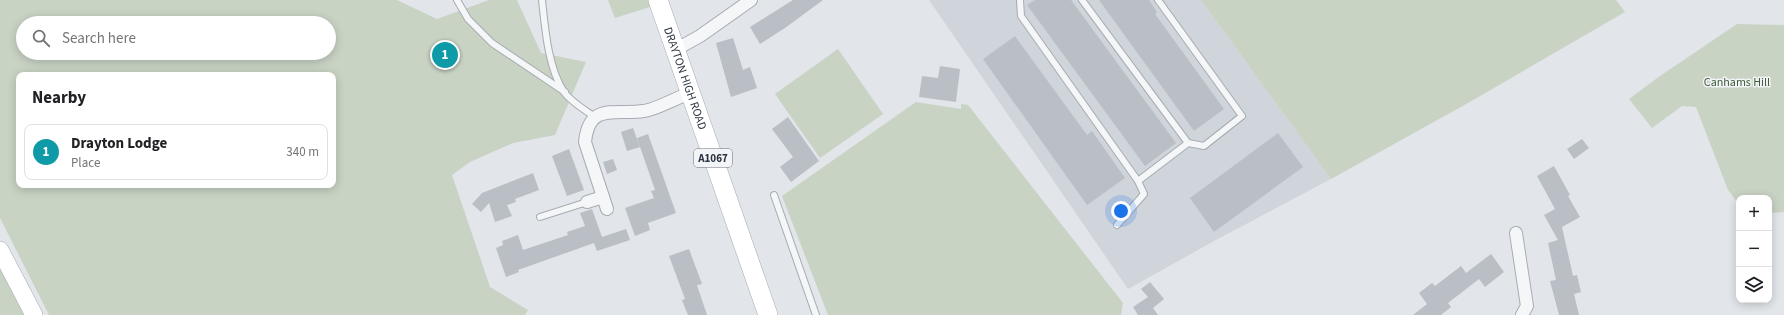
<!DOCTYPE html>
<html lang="en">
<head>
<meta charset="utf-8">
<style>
	:root { --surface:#fff; --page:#f6f6f6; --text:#202124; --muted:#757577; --line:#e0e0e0; --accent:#c55167 }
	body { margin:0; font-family:"Source Sans 3",sans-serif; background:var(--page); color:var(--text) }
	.controls { position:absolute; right:12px; bottom:12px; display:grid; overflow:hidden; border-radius:8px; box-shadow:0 2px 10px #0003 }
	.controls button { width:36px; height:36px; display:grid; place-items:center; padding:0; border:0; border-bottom:1px solid var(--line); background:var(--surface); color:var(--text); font:20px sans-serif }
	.you { position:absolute; left:1121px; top:211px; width:14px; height:14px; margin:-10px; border:3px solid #fff; border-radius:50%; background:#1a73e8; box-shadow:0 0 0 6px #1a73e833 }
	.badge { display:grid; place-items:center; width:26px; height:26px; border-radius:50%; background:var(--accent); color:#fff; font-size:13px; font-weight:700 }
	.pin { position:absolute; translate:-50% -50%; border:2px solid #fff; box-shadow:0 1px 4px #0006 }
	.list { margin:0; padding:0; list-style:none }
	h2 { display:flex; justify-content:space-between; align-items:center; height:52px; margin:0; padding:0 16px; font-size:17px }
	h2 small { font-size:13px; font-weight:400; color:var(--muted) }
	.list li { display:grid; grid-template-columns:26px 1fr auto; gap:12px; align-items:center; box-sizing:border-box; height:56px; margin:0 8px 8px; padding:0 8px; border:1px solid var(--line); border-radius:8px }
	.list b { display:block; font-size:15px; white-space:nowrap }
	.list p { margin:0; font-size:13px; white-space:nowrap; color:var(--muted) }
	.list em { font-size:13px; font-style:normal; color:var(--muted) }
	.icon { flex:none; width:22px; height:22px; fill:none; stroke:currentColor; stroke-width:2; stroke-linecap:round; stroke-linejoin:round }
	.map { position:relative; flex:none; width:1784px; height:315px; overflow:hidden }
	.search { position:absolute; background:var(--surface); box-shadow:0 2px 10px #0003; left:16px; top:16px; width:320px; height:44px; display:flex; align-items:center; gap:10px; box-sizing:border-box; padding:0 14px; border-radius:22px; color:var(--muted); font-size:15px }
	.panel { position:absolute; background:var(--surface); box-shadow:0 2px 10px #0003; left:16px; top:72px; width:320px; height:116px; border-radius:8px }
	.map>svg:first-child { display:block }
	.built { fill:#d0d4db }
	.green { fill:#c8d3c4; fill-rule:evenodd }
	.building { fill:#babfc6 }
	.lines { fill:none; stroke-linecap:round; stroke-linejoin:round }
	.lane-casing { stroke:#a7acb3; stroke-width:8 }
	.street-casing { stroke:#a7acb3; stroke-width:14 }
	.secondary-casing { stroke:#a7acb3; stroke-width:18 }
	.primary-casing { stroke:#a2aab4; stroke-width:20 }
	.lane { stroke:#f4f6f8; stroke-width:6 }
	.street { stroke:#f4f6f8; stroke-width:12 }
	.secondary { stroke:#fff; stroke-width:17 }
	.primary { stroke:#fff; stroke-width:19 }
	.labels { text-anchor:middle; stroke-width:3; stroke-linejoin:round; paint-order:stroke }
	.shield { fill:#f2f4f7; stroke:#676e77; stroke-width:1 }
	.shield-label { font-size:11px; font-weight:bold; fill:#2b3440 }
	.street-label { font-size:12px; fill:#2b3440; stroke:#f2f4f7 }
	.park-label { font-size:12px; fill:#415b3a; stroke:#f2f4f7 }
</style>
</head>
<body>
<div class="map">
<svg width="1784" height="315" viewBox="0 0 1784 315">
	<rect width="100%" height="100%" fill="#e2e5e9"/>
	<path class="built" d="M929,0H1201L1331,179L1214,241L1128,289Z"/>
	<g class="green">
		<path d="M0,0H397L437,19L489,0H517L541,53L586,62L555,135L513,143L470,162L452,175L490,287L528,310L525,315H49L0,218ZM23,23H329V53H23ZM19,75H333V185H19Z"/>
		<path d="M608,0H651L653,6L615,18Z"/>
		<path d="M1201,0H1616L1625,12L1468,103L1331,179Z"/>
		<path d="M1737,24L1784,25V212L1769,213V198H1739V204L1728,190L1696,107L1682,106L1652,128L1629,99L1660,76Z"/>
		<path d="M838,49L883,114L820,158L775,94Z"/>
		<path d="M916,102L961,109V104L968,105L1123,303L1121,315H828L782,196Z"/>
		<path d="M0,265L26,315H0Z"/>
	</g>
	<g class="building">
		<path d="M793,0H823L785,28L760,44L750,27Z"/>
		<path d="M1035,0H1071L1176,143L1145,166L1027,5Z"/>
		<path d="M1099,0H1149L1157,12L1155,14L1224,109L1194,131Z"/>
		<path d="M1015,36L1087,135L1092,131L1125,178L1087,205L983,59Z"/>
		<path d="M733,38L743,70L750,67L757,88L731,97L716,43Z"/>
		<path d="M940,66L960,69L956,102L919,97L922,76L938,78Z"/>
		<path d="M788,117L819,161L791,182L780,167L793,157L772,129Z"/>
		<path d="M633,128L640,147L627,151L621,132Z"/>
		<path d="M1278,133L1303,167L1214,232L1190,198Z"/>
		<path d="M648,134L676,213L648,223L650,230L635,236L625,208L654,198L651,191L655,190L637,138Z"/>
		<path d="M1582,139L1589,148L1574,159L1567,149Z"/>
		<path d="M569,149L584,190L567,196L552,156Z"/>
		<path d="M613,159L617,170L607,174L603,162Z"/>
		<path d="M1554,166L1570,195L1568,196L1580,217L1562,227L1573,276L1577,275L1581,292L1574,294L1579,315H1559L1550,281L1556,280L1548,243L1558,240L1544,215L1555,209L1537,176Z"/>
		<path d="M533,173L539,190L515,199L516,202L507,205L512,216L495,222L489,203L481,212L472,204L482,193Z"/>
		<path d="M592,209L602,237L626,229L630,240L597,251L594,243L518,270L519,272L506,277L496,248L503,245L502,241L518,235L523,250L568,235L567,232L585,226L580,213Z"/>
		<path d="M689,249L702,284L697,285L707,315H688L682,300L685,299L669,256Z"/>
		<path d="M1491,254L1504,272L1485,287L1479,279L1448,303L1451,307L1441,315H1413L1427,304L1419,293L1432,283L1435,286L1461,266L1466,273Z"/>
		<path d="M1150,282L1164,299L1153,308L1158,315H1138L1133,307L1148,297L1141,289Z"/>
	</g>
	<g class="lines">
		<defs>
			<g id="lane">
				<path d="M457,0L468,19L492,43L565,92"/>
				<path d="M542,0C545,28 548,68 564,92C571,102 585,110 595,117"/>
				<path d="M1020,0L1021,16L1138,181L1188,143L1082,0"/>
				<path d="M1158,0L1242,116L1204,146L1188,143"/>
				<path d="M774,195L816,315"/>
				<path d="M540,217L587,202"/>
				<path d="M1117,225L1144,194L1138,181"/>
			</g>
			<g id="street">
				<path d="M675,50L700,36L751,0"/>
				<path d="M587,202L603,197"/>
				<path d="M607,209L585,142C589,102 615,115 644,111C657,109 676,98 690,93"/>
				<path d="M1516,233L1527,306L1522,315"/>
			</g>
			<path id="secondary" d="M0,250L34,315"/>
			<g id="primary">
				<path id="s1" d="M658,0L768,315"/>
			</g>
		</defs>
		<use href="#lane" class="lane-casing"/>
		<use href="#street" class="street-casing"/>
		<use href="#secondary" class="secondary-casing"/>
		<use href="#primary" class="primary-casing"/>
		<use href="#lane" class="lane"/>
		<use href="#street" class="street"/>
		<use href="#secondary" class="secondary"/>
		<use href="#primary" class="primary"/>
	</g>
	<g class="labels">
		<rect class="shield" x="694" y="149" width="38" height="18" rx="3"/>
		<g class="shield-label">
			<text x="713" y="162">A1067</text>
		</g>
		<g class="street-label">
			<text dy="4" stroke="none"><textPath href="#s1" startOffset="83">DRAYTON HIGH ROAD</textPath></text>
		</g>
		<g class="park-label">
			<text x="1737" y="86">Canhams Hill</text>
		</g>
	</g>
</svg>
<div class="controls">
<button>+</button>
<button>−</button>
<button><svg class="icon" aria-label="layers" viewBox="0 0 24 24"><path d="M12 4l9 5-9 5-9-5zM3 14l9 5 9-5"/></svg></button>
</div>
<div class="you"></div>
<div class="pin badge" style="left:445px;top:55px;background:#0f9aa8">1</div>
<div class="search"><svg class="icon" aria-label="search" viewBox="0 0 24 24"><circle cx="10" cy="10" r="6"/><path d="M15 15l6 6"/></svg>Search here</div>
<section class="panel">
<h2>Nearby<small></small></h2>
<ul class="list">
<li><span class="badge" style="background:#0f9aa8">1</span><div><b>Drayton Lodge</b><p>Place</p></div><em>340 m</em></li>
</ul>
</section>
</div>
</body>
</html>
